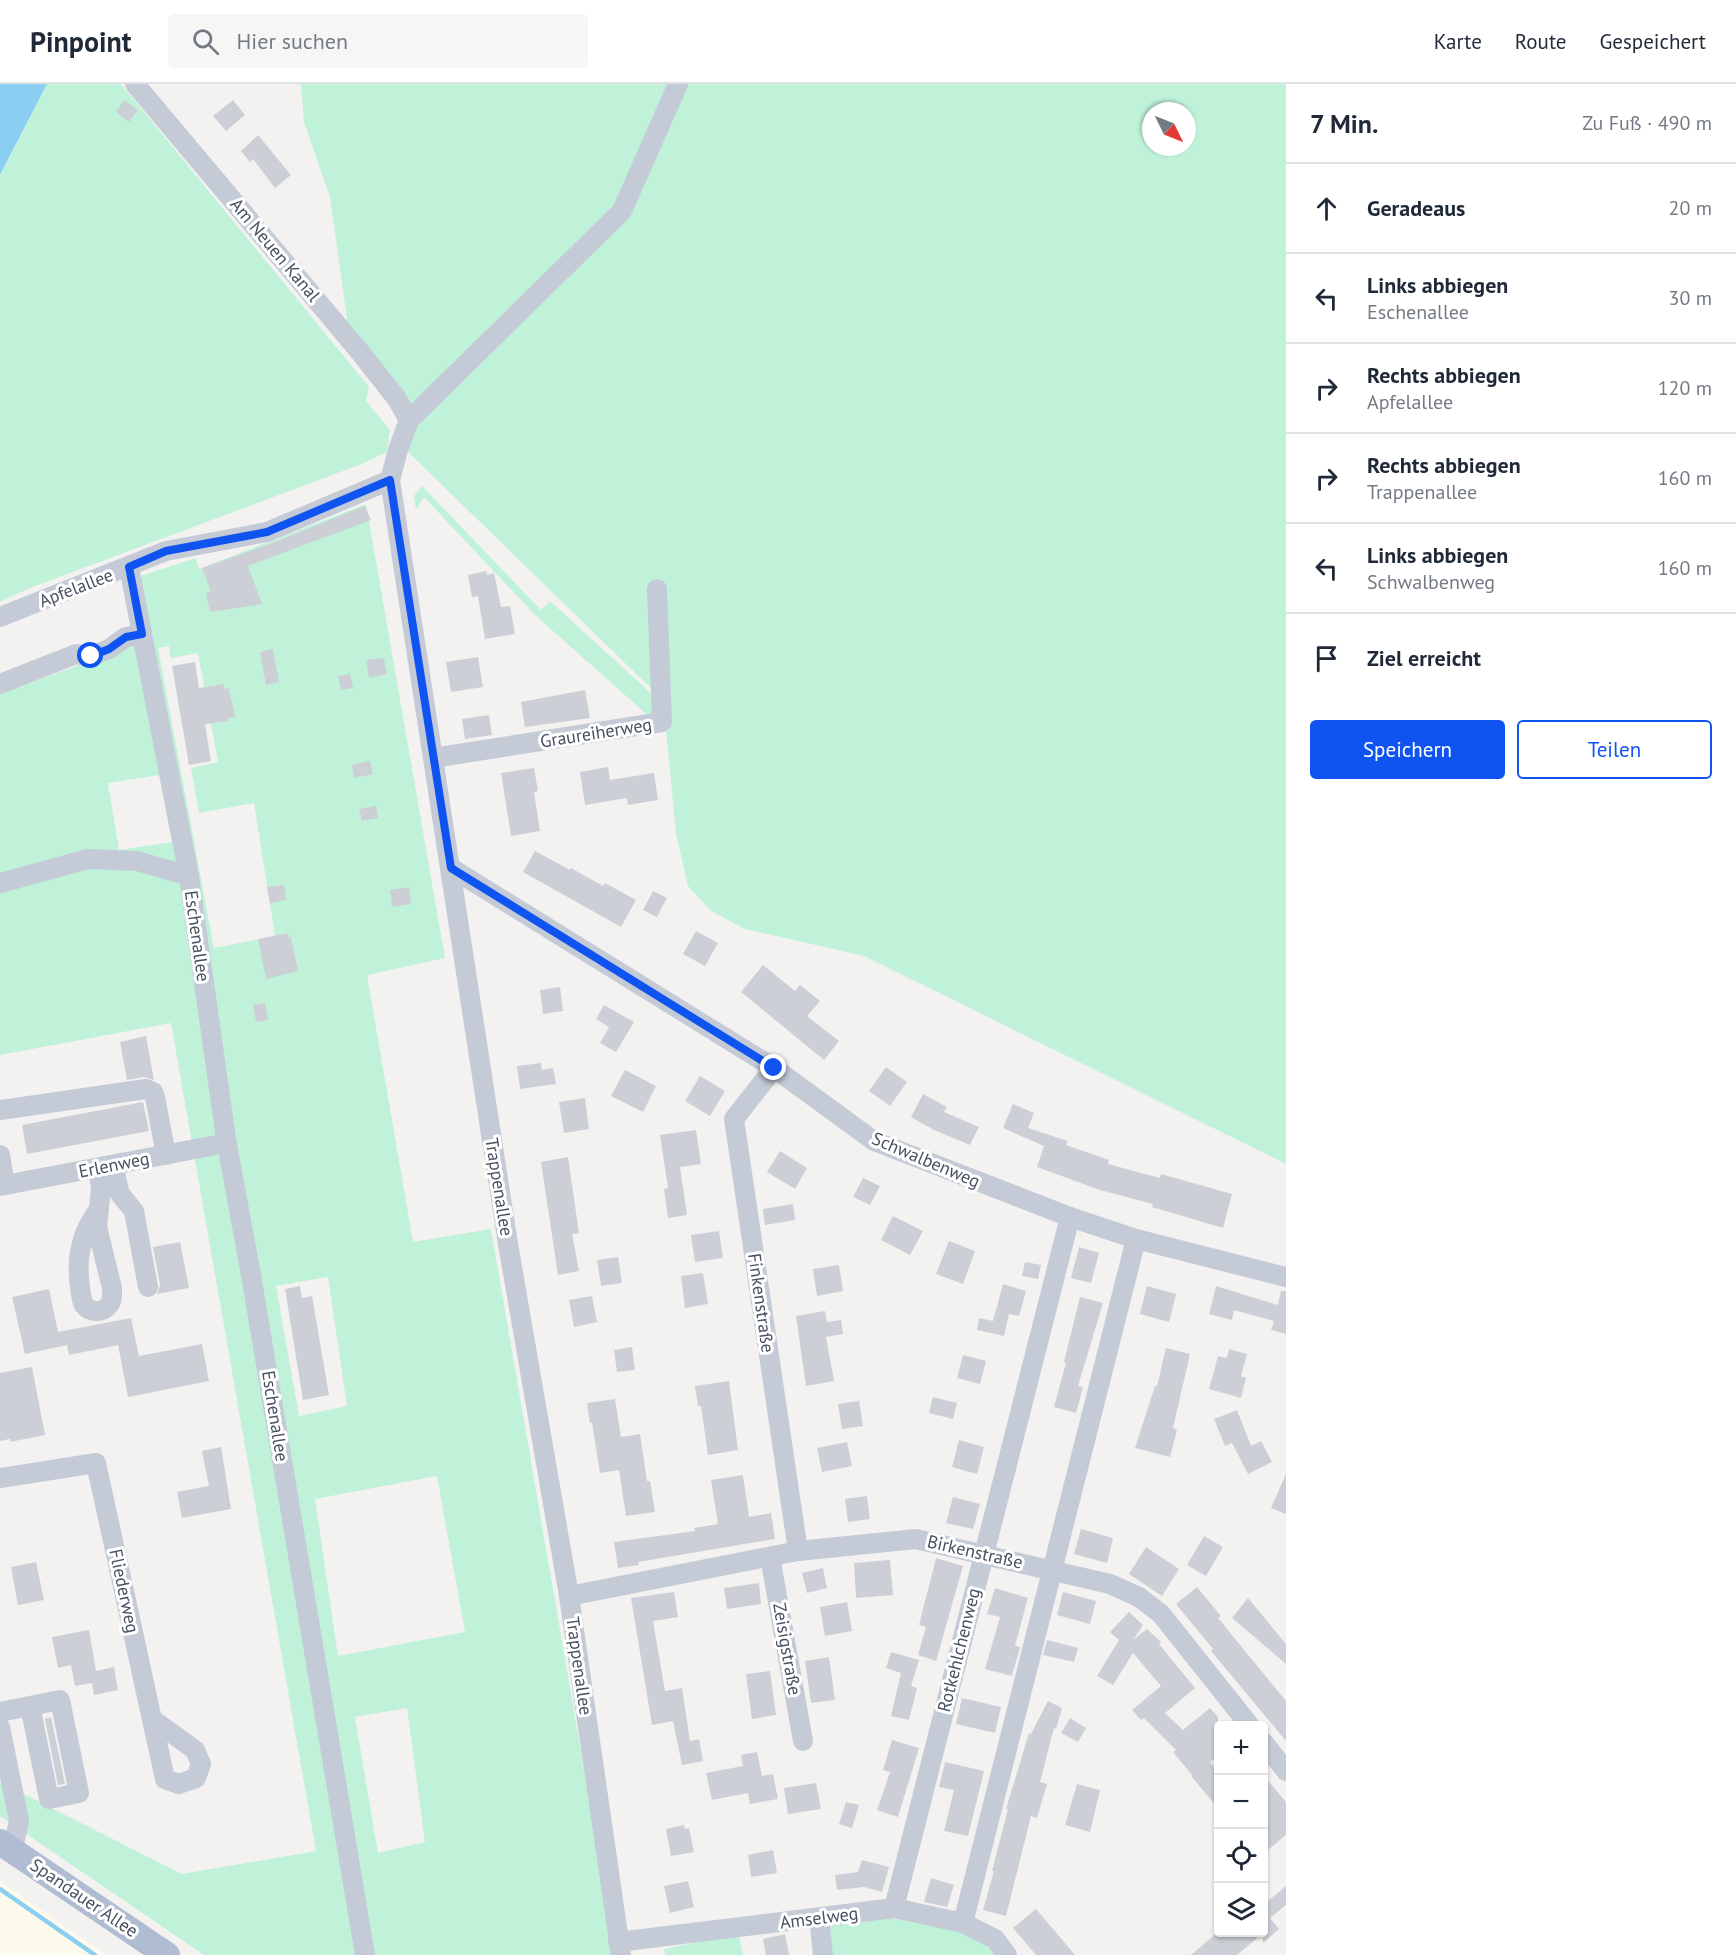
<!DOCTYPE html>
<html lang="de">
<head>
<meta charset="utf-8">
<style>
	:root { --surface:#fff; --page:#f6f6f7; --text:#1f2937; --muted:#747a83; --line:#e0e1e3; --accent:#0f54f0 }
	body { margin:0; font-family:"PT Sans",sans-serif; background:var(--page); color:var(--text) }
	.controls { position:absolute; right:18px; bottom:18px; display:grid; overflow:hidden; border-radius:6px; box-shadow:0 2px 4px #0004 }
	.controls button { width:54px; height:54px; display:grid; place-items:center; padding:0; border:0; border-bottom:2px solid var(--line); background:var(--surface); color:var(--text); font:30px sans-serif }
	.compass { position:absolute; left:1142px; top:18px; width:54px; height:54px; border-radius:50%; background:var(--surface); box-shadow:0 2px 4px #0004; rotate:133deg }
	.stop { position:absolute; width:18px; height:18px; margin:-14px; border:4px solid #0f54f0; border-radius:50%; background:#fff }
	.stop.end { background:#0f54f0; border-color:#fff; box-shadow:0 2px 6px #0008 }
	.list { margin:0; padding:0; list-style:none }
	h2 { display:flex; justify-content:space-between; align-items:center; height:78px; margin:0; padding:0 24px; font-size:26px }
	h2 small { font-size:20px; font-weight:400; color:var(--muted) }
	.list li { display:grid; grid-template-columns:39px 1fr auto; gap:18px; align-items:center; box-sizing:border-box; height:90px; padding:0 24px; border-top:2px solid var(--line) }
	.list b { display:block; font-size:22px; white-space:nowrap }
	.list p { margin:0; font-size:20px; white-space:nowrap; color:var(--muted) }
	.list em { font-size:20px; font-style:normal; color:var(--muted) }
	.actions { display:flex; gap:12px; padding:18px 24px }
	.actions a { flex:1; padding:14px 0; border:2px solid var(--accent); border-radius:6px; text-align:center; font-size:21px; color:var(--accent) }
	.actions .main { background:var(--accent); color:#fff }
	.icon { flex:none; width:33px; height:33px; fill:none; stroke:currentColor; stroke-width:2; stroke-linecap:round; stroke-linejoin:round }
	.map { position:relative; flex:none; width:1286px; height:1871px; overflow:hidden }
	header { display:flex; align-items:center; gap:36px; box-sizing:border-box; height:84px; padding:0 30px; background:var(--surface); border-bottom:2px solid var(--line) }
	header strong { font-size:28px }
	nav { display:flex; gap:33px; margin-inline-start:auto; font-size:21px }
	.search { width:420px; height:54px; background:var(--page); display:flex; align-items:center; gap:15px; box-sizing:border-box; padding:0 21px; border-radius:6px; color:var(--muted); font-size:22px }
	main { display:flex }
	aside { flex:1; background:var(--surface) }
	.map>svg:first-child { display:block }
	.commercial { fill:#fdfaec }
	.green { fill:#bff2d9; fill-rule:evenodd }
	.water { fill:#8acef1 }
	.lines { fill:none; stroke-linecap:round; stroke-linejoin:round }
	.stream { stroke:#8acef1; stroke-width:4.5 }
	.building { fill:#cdcfd7 }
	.minor { stroke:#c4cbd6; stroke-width:20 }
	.major { stroke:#b0bcd1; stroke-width:26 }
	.route { stroke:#0f54f0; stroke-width:8 }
	.labels { text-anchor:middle; stroke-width:6; stroke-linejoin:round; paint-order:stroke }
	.street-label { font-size:18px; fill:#485160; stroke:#fff }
</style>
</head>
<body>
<header>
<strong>Pinpoint</strong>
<div class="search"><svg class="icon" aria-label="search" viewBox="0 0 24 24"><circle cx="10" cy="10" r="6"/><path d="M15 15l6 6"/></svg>Hier suchen</div>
<nav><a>Karte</a><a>Route</a><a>Gespeichert</a></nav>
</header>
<main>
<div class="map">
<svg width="1286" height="1871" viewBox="0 0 1286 1871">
	<rect width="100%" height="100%" fill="#f4f2f1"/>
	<path class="commercial" d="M0,1797L106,1871H0Z"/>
	<g class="green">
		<path d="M47,0H121L369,303L366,317L390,346L387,368L359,381L30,504L0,518V92Z"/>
		<path d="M301,0H1286V1080L864,872L745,845L711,827L688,802L676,749L663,614L662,496H653L656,609L405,365L414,335L348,242L330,113L304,38ZM1151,27H1187V63H1151Z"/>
		<path d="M422,402L541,526L550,517L655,613L652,635L535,531L424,413L416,426L414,412Z"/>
		<path d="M366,420L445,874L367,891L413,1158L491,1145L616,1871H204L0,1732V1698L182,1790L316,1767L171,939L0,971V610L136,560L125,497L196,474L199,485ZM169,562L171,574L198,569L218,678L191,684L199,729L254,719L275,852L214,864L158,564ZM159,691L172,758L119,766L108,699ZM328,1193L347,1322L299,1332L276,1202ZM437,1392L465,1548L338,1572L315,1415ZM407,1624L425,1758L378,1769L355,1633Z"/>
		<path d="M879,1832L959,1846L994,1866L996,1871H819L816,1838Z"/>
		<path d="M739,1850L743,1871H665L664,1865Z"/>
	</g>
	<path class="water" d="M0,0H47L0,91Z"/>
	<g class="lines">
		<path class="stream" d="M0,1805L95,1871"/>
	</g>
	<g class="building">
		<path d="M124,16L138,26L129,38L116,28Z"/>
		<path d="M233,16L245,31L226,47L213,32Z"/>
		<path d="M258,51L291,91L275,104L253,75L250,78L241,67Z"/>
		<path d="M365,422L371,436L248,482L262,520L210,528L206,509L211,508L202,484L272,459Z"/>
		<path d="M486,487L487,491L494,489L501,523L510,522L515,550L485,555L478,512L472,513L468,491Z"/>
		<path d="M273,565L279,598L266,601L260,568Z"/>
		<path d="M478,573L483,603L451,608L446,578Z"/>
		<path d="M379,574L384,575L387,590L369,594L366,576Z"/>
		<path d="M195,578L199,604L224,600V605L229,604L235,633L228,634L229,637L205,640L211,677L189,681L172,582Z"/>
		<path d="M350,590L353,604L341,606L338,592Z"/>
		<path d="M585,606L590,634L525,643L521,618Z"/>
		<path d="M489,631L492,651L465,655L462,635Z"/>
		<path d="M370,677L373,690L354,694L352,681Z"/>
		<path d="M608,683L610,696L654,689L658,716L628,721L627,714L585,721L580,688Z"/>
		<path d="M534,684L538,707L534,708L540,747L511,752L501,689Z"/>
		<path d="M376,722L378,734L362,737L359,725Z"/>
		<path d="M535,767L570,786L571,784L603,802L605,799L636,816L621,843L523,788Z"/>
		<path d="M284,801L286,816L270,819L267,803Z"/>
		<path d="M409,803L411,820L392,823L390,806Z"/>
		<path d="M653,807L667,814L657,833L643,826Z"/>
		<path d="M696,847L718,859L705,882L683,870Z"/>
		<path d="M288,849L289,854L291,853L298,887L266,895L258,855Z"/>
		<path d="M763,881L795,907L800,901L820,917L807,932L839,957L824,976L741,908Z"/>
		<path d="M560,903L563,927L543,930L540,906Z"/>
		<path d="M265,919L268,936L256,938L253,921Z"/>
		<path d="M604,921L634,938L616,968L600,959L609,943L596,935Z"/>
		<path d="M146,952L154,996L144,993L127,996L120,958Z"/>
		<path d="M541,979L542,986L553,984L556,1000L520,1005L517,982Z"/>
		<path d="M886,983L907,998L890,1022L869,1007Z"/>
		<path d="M625,986L656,1002L643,1028L611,1012Z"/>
		<path d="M700,992L725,1007L710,1032L685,1017Z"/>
		<path d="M923,1010L947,1023L944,1028L979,1043L970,1061L934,1046L911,1033Z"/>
		<path d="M585,1014L589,1045L564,1049L559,1018Z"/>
		<path d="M143,1018L149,1047L27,1070L22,1041Z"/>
		<path d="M1013,1020L1034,1029L1028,1044L1068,1057L1066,1061L1109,1076L1108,1080L1160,1094L1161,1090L1232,1110L1223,1144L1152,1123L1153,1120L1100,1106L1037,1083L1044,1062L1003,1044Z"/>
		<path d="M696,1046L701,1080L680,1083L687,1131L668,1134L664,1105L668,1104L660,1051Z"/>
		<path d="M780,1067L807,1084L795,1105L767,1088Z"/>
		<path d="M568,1073L579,1149L572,1150L579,1187L558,1191L541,1078Z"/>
		<path d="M863,1094L880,1102L870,1121L853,1113Z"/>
		<path d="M793,1120L795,1136L765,1141L763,1125Z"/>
		<path d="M893,1132L923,1147L910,1171L881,1156Z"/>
		<path d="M719,1147L723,1174L695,1178L691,1151Z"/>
		<path d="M949,1157L975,1167L963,1200L936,1190Z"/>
		<path d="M180,1158L189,1204L157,1210L160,1201L153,1163Z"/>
		<path d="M1079,1163L1099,1169L1091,1199L1071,1194Z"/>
		<path d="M618,1173L622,1199L601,1202L597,1176Z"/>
		<path d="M1025,1178L1041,1181L1038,1195L1022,1192Z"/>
		<path d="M839,1181L843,1207L817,1212L813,1185Z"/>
		<path d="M703,1189L708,1220L685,1224L681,1192Z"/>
		<path d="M1003,1200L1026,1207L1019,1232L1009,1230L1004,1252L977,1246L979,1234L993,1237Z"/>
		<path d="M300,1202L302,1214L312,1212L329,1311L303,1316L285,1205Z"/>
		<path d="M1147,1202L1176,1210L1169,1238L1140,1230Z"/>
		<path d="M1216,1202L1278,1221L1281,1207H1286V1250L1271,1246L1274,1237L1234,1226L1232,1236L1209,1230Z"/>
		<path d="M49,1205L58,1248L131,1234L139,1272L202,1260L209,1297L128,1313L118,1261L69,1271L67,1261L25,1270L12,1213Z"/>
		<path d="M592,1212L597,1238L574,1243L569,1216Z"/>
		<path d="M1080,1213L1103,1219L1078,1302L1083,1303L1076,1329L1054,1323L1066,1279L1064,1278Z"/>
		<path d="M825,1227L827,1238L841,1236L843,1250L826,1253L834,1297L806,1302L796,1232Z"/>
		<path d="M632,1263L635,1286L617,1288L614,1266Z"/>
		<path d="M1166,1264L1190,1270L1173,1344L1177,1346L1170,1373L1135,1364L1155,1302H1157Z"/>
		<path d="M1229,1265L1247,1270L1241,1292L1246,1294L1241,1314L1209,1305L1218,1272L1227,1274Z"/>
		<path d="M963,1271L986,1277L980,1300L957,1294Z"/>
		<path d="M32,1283L45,1351L10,1358V1355L0,1357V1289Z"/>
		<path d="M729,1297L738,1366L708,1371L701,1322H698L695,1302Z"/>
		<path d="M933,1313L957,1319L953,1335L929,1329Z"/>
		<path d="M615,1315L621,1353L640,1350L647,1397H650L655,1428L626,1432L619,1386L600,1389L592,1339H590L587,1319Z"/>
		<path d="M859,1317L863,1342L842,1345L838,1320Z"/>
		<path d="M1237,1326L1251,1362L1261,1357L1272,1378L1248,1390L1232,1359L1225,1362L1214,1335Z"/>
		<path d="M959,1356L984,1363L977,1390L952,1383Z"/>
		<path d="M847,1358L852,1382L822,1388L817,1364Z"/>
		<path d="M221,1363L231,1425L182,1434L177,1408L209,1402L202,1367Z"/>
		<path d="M1286,1390V1430L1271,1424Z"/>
		<path d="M743,1391L749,1433L771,1429L775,1455L638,1478L639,1481L618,1484L614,1458L695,1447L694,1444L718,1440L711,1396Z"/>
		<path d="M867,1412L870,1435L848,1438L845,1415Z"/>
		<path d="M953,1413L980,1420L973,1445L946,1439Z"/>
		<path d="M1081,1445L1113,1454L1107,1479L1074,1470Z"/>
		<path d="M1204,1452L1223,1463L1206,1492L1187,1481Z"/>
		<path d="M1146,1463L1179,1485L1162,1512L1129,1490Z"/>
		<path d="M936,1474L963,1482L936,1577L918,1571L926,1543L919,1541Z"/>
		<path d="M890,1476L893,1511L856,1514L854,1479Z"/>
		<path d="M36,1478L44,1516L18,1521L11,1483Z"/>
		<path d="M823,1484L827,1504L807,1509L802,1489Z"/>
		<path d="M759,1499L761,1520L727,1525L724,1504Z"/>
		<path d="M1197,1503L1221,1532L1218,1534L1286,1617V1657L1211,1567L1213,1565L1176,1520Z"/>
		<path d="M995,1504L1028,1514L1015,1562L1020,1563L1012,1592L985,1585L1000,1533L987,1530Z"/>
		<path d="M674,1508L678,1533L653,1537L665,1607L682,1604L690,1657L699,1655L703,1677L682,1681L673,1637L652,1641L631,1514Z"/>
		<path d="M1063,1508L1096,1517L1090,1540L1057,1531Z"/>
		<path d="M1248,1514L1286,1560V1580L1232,1534Z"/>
		<path d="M847,1518L852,1547L825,1552L820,1523Z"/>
		<path d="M1129,1528L1143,1541L1133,1556L1147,1545L1161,1558L1159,1560L1195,1604L1165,1629L1183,1646L1210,1624L1218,1633V1671L1210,1678L1218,1688V1724L1191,1692L1192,1691L1173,1668L1176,1666L1144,1634L1141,1636L1132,1626L1161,1602L1133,1569L1113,1601L1097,1592L1119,1556L1110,1548Z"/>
		<path d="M89,1546L96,1587L114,1583L118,1606L94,1611L92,1599L75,1602L71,1581L58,1584L52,1553Z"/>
		<path d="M1047,1556L1078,1564L1074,1578L1043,1571Z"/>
		<path d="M891,1568L919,1576L911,1602L917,1604L909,1636L891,1632L901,1589L886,1584Z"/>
		<path d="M829,1573L835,1616L811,1619L805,1577Z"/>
		<path d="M770,1587L776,1631L752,1635L746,1590Z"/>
		<path d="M962,1614L1001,1623L995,1649L956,1640Z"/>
		<path d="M1048,1617L1062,1624L1056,1645L1054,1644L1040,1698L1047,1700L1037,1734L1031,1732L1006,1832L983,1826L994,1787H992L1008,1725H1006L1029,1649L1031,1650Z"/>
		<path d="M51,1633L65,1700L58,1701L45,1635Z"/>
		<path d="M1070,1634L1086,1644L1078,1658L1061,1649Z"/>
		<path d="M892,1656L919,1664L898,1733L877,1726L890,1688L883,1686Z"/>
		<path d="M757,1668L762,1692L773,1690L778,1715L750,1720L748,1709L712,1716L706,1689L743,1682L741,1671Z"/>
		<path d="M945,1678L984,1687L968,1752L944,1747L954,1706L939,1703Z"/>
		<path d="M1263,1691L1286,1718V1751L1263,1770Z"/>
		<path d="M816,1699L821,1725L788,1730L784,1704Z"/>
		<path d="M1077,1700L1100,1706L1090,1748L1065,1741Z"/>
		<path d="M846,1718L859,1721L852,1744L839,1740Z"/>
		<path d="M684,1741L685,1745L689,1744L694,1768L671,1772L666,1745Z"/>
		<path d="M773,1766L777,1789L751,1793L748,1771Z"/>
		<path d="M862,1776L889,1783L882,1808L864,1803L837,1806L835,1791L858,1788Z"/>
		<path d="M931,1794L954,1801L947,1823L924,1818Z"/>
		<path d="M688,1797L694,1823L670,1829L664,1802Z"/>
		<path d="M1286,1802V1821L1270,1834L1279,1845L1263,1859V1849L1237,1871H1191L1218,1848H1263V1821Z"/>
		<path d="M1036,1825L1075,1871H1036L1013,1844Z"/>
		<path d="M785,1850L789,1871H766L763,1855Z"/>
	</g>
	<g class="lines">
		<g class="minor">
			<path d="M135,0L360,268L397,315L409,336"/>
			<path d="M129,483L189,792L226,1055L251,1191L365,1871"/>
			<path d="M0,533L166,467L267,448L390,396"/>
			<path d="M0,600L76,570L91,572L109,565L126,553L142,550"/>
			<path d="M433,674L662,638L657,505"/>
			<path d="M451,784L774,984L874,1057L1070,1133L1136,1155L1286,1193"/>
			<path d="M0,799L88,775L137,777L189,792"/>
			<path d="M774,984L734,1035L798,1467"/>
			<path d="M0,1026L146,1005L153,1008L155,1013L166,1071"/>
			<path d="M0,1071L5,1101"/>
			<path d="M113,1081L120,1110L134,1127L148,1203"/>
			<path d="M0,1102L227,1059"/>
			<path d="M97,1128C80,1151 76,1175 80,1203C81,1208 81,1216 84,1221C90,1229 102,1229 108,1222C113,1217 112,1210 112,1204L97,1143L101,1104L98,1084"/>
			<path d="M0,1394L96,1379L165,1695L179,1700L196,1694L201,1680L195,1666L152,1635"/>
			<path d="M770,1473L803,1657"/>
			<path d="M569,1512L798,1467L916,1455L1110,1500L1139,1513L1161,1530L1250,1642"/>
			<path d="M0,1628L60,1616L79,1709L49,1715L30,1622"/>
			<path d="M0,1643L19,1737L15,1755L10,1764"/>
			<path d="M1264,1659L1286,1687"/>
			<path d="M894,1824L1070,1133"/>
			<path d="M819,1833L823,1871"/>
			<path d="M963,1839L1136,1155"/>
			<path d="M618,1858L894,1824L963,1839L995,1855L1007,1871"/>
			<path d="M621,1871L569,1512L508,1160L390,396L398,366L409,336L622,127L678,0"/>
		</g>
		<path class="major" d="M0,1758L167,1871"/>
	</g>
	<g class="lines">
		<path class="route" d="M91,572L109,565L126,553L142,550L129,483L166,467L267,448L390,396L451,784L774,984"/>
	</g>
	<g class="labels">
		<g class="street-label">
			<text transform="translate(275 166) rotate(50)" y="6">Am Neuen Kanal</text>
			<text transform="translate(76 504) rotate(-21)" y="6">Apfelallee</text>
			<text transform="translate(596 649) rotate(-9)" y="6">Graureiherweg</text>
			<text transform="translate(197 852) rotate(82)" y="6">Eschenallee</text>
			<text transform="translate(926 1076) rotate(23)" y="6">Schwalbenweg</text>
			<text transform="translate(114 1081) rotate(-11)" y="6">Erlenweg</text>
			<text transform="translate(499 1103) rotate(81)" y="6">Trappenallee</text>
			<text transform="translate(761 1219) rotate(82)" y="6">Finkenstraße</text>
			<text transform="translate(275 1332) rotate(81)" y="6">Eschenallee</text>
			<text transform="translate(975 1468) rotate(13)" y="6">Birkenstraße</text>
			<text transform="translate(124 1507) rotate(78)" y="6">Fliederweg</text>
			<text transform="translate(787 1565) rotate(80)" y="6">Zeisigstraße</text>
			<text transform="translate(959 1566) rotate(-76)" y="6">Rotkehlchenweg</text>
			<text transform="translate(579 1582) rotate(82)" y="6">Trappenallee</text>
			<text transform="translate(84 1814) rotate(34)" y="6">Spandauer Allee</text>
			<text transform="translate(819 1834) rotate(-7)" y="6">Amselweg</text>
		</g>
	</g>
</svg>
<div class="controls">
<button>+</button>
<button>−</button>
<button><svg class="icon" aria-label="locate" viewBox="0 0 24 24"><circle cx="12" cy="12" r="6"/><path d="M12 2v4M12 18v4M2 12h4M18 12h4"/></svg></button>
<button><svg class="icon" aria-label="layers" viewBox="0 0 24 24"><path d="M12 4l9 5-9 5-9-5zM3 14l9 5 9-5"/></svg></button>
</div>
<svg class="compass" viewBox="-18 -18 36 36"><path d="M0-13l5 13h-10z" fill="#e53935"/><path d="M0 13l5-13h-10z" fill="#747a83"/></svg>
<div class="stop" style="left:91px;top:572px"></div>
<div class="stop end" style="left:774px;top:984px"></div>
</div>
<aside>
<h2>7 Min.<small>Zu Fuß · 490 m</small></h2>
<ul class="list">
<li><svg class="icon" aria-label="ahead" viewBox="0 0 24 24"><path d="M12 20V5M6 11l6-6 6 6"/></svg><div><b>Geradeaus</b></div><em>20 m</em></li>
<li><svg class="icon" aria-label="left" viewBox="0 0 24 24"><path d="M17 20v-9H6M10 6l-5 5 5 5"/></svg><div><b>Links abbiegen</b><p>Eschenallee</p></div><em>30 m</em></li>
<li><svg class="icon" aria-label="right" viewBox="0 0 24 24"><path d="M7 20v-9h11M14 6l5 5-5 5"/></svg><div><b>Rechts abbiegen</b><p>Apfelallee</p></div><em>120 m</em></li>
<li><svg class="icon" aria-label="right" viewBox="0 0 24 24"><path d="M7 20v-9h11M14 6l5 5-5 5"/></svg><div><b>Rechts abbiegen</b><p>Trappenallee</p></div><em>160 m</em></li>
<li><svg class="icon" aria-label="left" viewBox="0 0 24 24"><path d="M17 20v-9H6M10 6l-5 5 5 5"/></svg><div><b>Links abbiegen</b><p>Schwalbenweg</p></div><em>160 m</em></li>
<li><svg class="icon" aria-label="arrive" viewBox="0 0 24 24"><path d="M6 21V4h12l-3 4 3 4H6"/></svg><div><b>Ziel erreicht</b></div></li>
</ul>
<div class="actions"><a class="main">Speichern</a><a>Teilen</a></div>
</aside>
</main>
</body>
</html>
